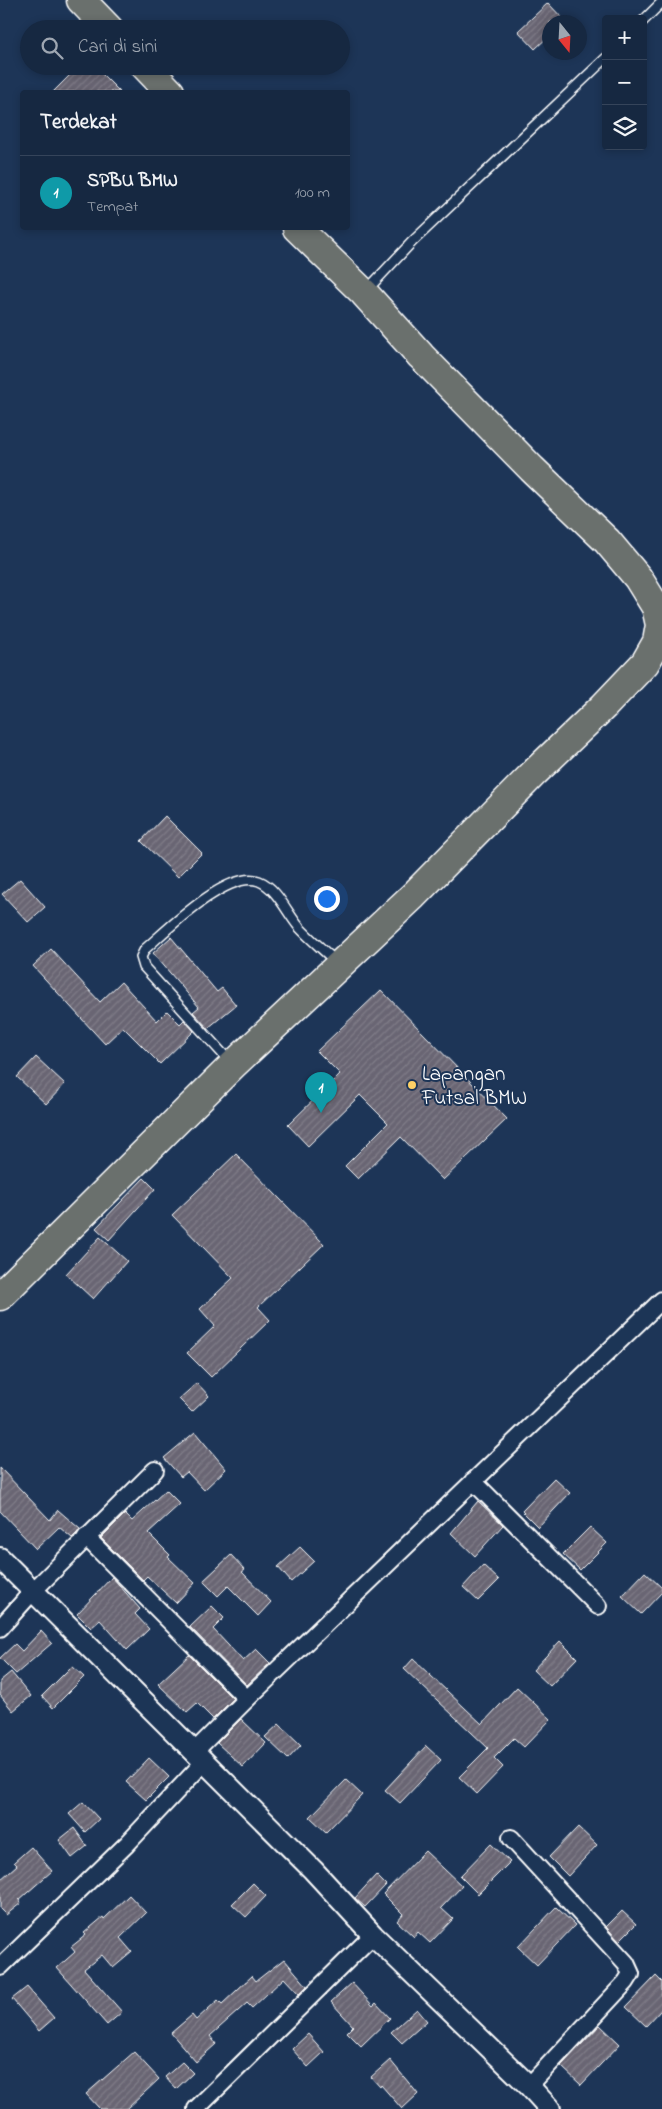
<!DOCTYPE html>
<html lang="id">
<head>
<meta charset="utf-8">
<style>
	:root { --surface:#162841; --page:#1f3048; --text:#f1f3f6; --muted:#9ea6b1; --line:#35445a; --accent:#ffd166 }
	body { margin:0; font-family:"Indie Flower",sans-serif; background:var(--page); color:var(--text) }
	.controls { position:absolute; right:15px; top:15px; display:grid; overflow:hidden; border-radius:5px; box-shadow:0 2px 8px #0003 }
	.controls button { width:45px; height:45px; display:grid; place-items:center; padding:0; border:0; border-bottom:1px solid var(--line); background:var(--surface); color:var(--text); font:25px sans-serif }
	.compass { position:absolute; left:542px; top:15px; width:45px; height:45px; border-radius:50%; background:var(--surface); box-shadow:0 2px 8px #0003; rotate:162deg }
	.you { position:absolute; left:326px; top:898px; width:18px; height:18px; margin:-12px; border:4px solid #fff; border-radius:50%; background:#1a73e8; box-shadow:0 0 0 8px #1a73e833 }
	.badge { display:grid; place-items:center; width:32px; height:32px; border-radius:50%; background:var(--accent); color:#fff; font-size:16px; font-weight:700 }
	.pin { position:absolute; translate:-50% -41px; filter:drop-shadow(0 1px 2px #0008) }
	.pin::after { content:''; position:absolute; top:26px; width:18px; height:15px; background:inherit; clip-path:polygon(0 0,100% 0,50% 100%) }
	.list { margin:0; padding:0; list-style:none }
	h2 { display:flex; justify-content:space-between; align-items:center; height:65px; margin:0; padding:0 20px; font-size:21px }
	h2 small { font-size:16px; font-weight:400; color:var(--muted) }
	.list li { display:grid; grid-template-columns:32px 1fr auto; gap:15px; align-items:center; box-sizing:border-box; height:75px; padding:0 20px; border-top:1px solid var(--line) }
	.list b { display:block; font-size:19px; white-space:nowrap }
	.list p { margin:0; font-size:16px; white-space:nowrap; color:var(--muted) }
	.list em { font-size:16px; font-style:normal; color:var(--muted) }
	.icon { flex:none; width:28px; height:28px; fill:none; stroke:currentColor; stroke-width:2; stroke-linecap:round; stroke-linejoin:round }
	.map { position:relative; flex:none; width:662px; height:2109px; overflow:hidden }
	.search { position:absolute; background:var(--surface); box-shadow:0 2px 8px #0003; left:20px; top:20px; width:330px; height:55px; display:flex; align-items:center; gap:12px; box-sizing:border-box; padding:0 18px; border-radius:28px; color:var(--muted); font-size:19px }
	.panel { position:absolute; background:var(--surface); box-shadow:0 2px 8px #0003; left:20px; top:90px; width:330px; height:140px; border-radius:5px }
	.map>svg:first-child { display:block }
	.building { fill:url(#building-hatch); stroke:#fff }
	.lines { fill:none; stroke-linecap:round; stroke-linejoin:round }
	.service-casing { stroke:#fff; stroke-width:12 }
	.minor-casing { stroke:#fff; stroke-width:20 }
	.tertiary-casing { stroke:#fff; stroke-width:24 }
	.trunk-casing { stroke:#fff; stroke-width:31 }
	.service { stroke:#1d3557; stroke-width:9 }
	.minor { stroke:#1d3557; stroke-width:16 }
	.tertiary { stroke:#1d3557; stroke-width:20 }
	.trunk { stroke:#6b706d; stroke-width:28 }
	.poi-dot { fill:#ffd166; stroke:#1d3557; stroke-width:2 }
	.labels { text-anchor:middle; stroke-width:4; stroke-linejoin:round; paint-order:stroke }
	.poi-label { font-size:21px; fill:#fff; stroke:#1d3557; text-anchor:start }
</style>
</head>
<body>
<div class="map">
<svg width="662" height="2109" viewBox="0 0 662 2109">
	<defs>
		<pattern id="building-hatch" width="6" height="6" patternUnits="userSpaceOnUse" patternTransform="scale(1.25)"><rect width="6" height="6" fill="#696573"/><path d="M-1 1l2-2M0 6l6-6M5 7l2-2" fill="none" stroke="#807c88"/></pattern>
	</defs>
	<rect width="100%" height="100%" fill="#1d3557"/>
	<filter id="ink" filterUnits="userSpaceOnUse"><feTurbulence type="fractalNoise" baseFrequency=".02" numOctaves="2"/><feDisplacementMap in="SourceGraphic" scale="10" xChannelSelector="R" yChannelSelector="G"/><feConvolveMatrix kernelMatrix="1 2 1 2 8 2 1 2 1" color-interpolation-filters="sRGB"/></filter>
	<g filter="url(#ink)">
		<g class="building">
			<path d="M548,3L566,22H550V35L535,49L518,31Z"/>
			<path d="M79,66H94L120,92H53Z"/>
			<path d="M165,816L202,853L178,877L141,841Z"/>
			<path d="M20,879L45,907L28,922L2,894Z"/>
			<path d="M171,937L217,992L222,988L236,1005L208,1028L193,1012L199,1007L153,953Z"/>
			<path d="M51,949L100,1002L121,982L157,1021L167,1011L180,1024L184,1020L194,1031L160,1064L123,1027L105,1044L33,966Z"/>
			<path d="M381,990L507,1119L443,1180L401,1137L358,1179L345,1166L388,1123L360,1095L308,1146L288,1125L340,1074L317,1051Z"/>
			<path d="M36,1057L65,1084L46,1104L17,1077Z"/>
			<path d="M236,1154L324,1244L258,1307L270,1320L211,1377L187,1353L215,1326L200,1309L233,1278L172,1215Z"/>
			<path d="M144,1178L155,1189L109,1240L96,1228Z"/>
			<path d="M100,1237L127,1261L93,1299L66,1274Z"/>
			<path d="M197,1383L209,1396L192,1412L179,1399Z"/>
			<path d="M195,1432L226,1469L204,1490L187,1472L181,1477L164,1458Z"/>
			<path d="M0,1468L50,1520L58,1510L80,1529L77,1533L72,1538L59,1527L36,1549L0,1511Z"/>
			<path d="M554,1478L570,1493L538,1527L522,1511Z"/>
			<path d="M166,1490L180,1504L148,1533L170,1555L168,1557L195,1583L176,1603L147,1576L143,1580L101,1538L125,1514L132,1521Z"/>
			<path d="M478,1501L503,1525L475,1556L451,1533Z"/>
			<path d="M590,1527L607,1543L580,1570L563,1554Z"/>
			<path d="M300,1547L314,1561L291,1582L278,1567Z"/>
			<path d="M231,1555L245,1570L242,1572L271,1602L258,1616L228,1586L218,1596L203,1581Z"/>
			<path d="M483,1565L499,1580L478,1601L463,1587Z"/>
			<path d="M645,1572L662,1588V1592L641,1614L622,1596Z"/>
			<path d="M112,1577L140,1609L135,1614L149,1629L127,1650L100,1620L91,1628L77,1614Z"/>
			<path d="M212,1606L224,1618L213,1629L243,1661L256,1649L270,1663L247,1685L190,1627Z"/>
			<path d="M41,1631L52,1643L16,1674L0,1658L15,1644L22,1651Z"/>
			<path d="M560,1641L577,1658L550,1686L533,1670Z"/>
			<path d="M189,1655L233,1699L213,1719L197,1703L187,1712L158,1684Z"/>
			<path d="M413,1659L482,1724L517,1687L551,1719L524,1747L514,1738L494,1758L503,1767L477,1794L459,1777L488,1748L404,1669Z"/>
			<path d="M72,1666L84,1677L53,1708L42,1696Z"/>
			<path d="M11,1672L31,1696L13,1711L0,1695V1681Z"/>
			<path d="M241,1719L266,1743L243,1767L217,1743Z"/>
			<path d="M279,1724L301,1745L288,1759L265,1737Z"/>
			<path d="M426,1746L441,1760L400,1803L385,1790Z"/>
			<path d="M149,1758L169,1777L146,1800L126,1782Z"/>
			<path d="M346,1780L362,1795L326,1832L310,1817Z"/>
			<path d="M83,1802L99,1819L85,1832L69,1814Z"/>
			<path d="M578,1827L597,1845L568,1876L549,1857Z"/>
			<path d="M74,1828L87,1846L72,1858L59,1840Z"/>
			<path d="M491,1844L510,1862L478,1894L460,1876Z"/>
			<path d="M31,1847L52,1871L19,1900L21,1903L6,1915L0,1909V1880L17,1865L14,1862Z"/>
			<path d="M425,1851L462,1886L441,1908L453,1919L430,1943L418,1932L414,1937L397,1921L403,1914L383,1894Z"/>
			<path d="M376,1875L386,1885L365,1907L355,1898Z"/>
			<path d="M253,1883L266,1896L246,1917L232,1904Z"/>
			<path d="M129,1895L146,1913L120,1938L132,1952L113,1968L102,1955L84,1969L122,2012L107,2025L57,1968L75,1952L71,1947L86,1935L84,1933L103,1917L104,1919Z"/>
			<path d="M556,1907L575,1925L537,1965L518,1947Z"/>
			<path d="M622,1911L636,1924L619,1941L606,1927Z"/>
			<path d="M284,1959L307,1986L299,1994L284,1978L252,2008L247,2003L210,2036L216,2044L196,2062L171,2033L192,2015L196,2020L218,2000L222,2004L252,1976L256,1981Z"/>
			<path d="M656,1976L662,1982V2009L646,2026L626,2007Z"/>
			<path d="M352,1983L373,2006L376,2003L390,2018L361,2046L347,2032L353,2026L331,2002Z"/>
			<path d="M27,1987L54,2018L39,2031L12,1999Z"/>
			<path d="M417,2009L427,2021L402,2043L391,2032Z"/>
			<path d="M600,2025L620,2044L581,2085L561,2066Z"/>
			<path d="M308,2034L324,2052L308,2067L292,2049Z"/>
			<path d="M134,2052L159,2079L127,2109H100L86,2094Z"/>
			<path d="M390,2060L418,2094L402,2109L381,2085L380,2087L371,2077Z"/>
			<path d="M182,2062L193,2073L176,2089L165,2077Z"/>
		</g>
		<g class="lines">
			<defs>
				<g id="service">
					<path d="M643,21L662,2"/>
					<path d="M366,291L412,242L606,58"/>
					<path d="M231,1063L144,967L141,957L145,949C167,930 228,869 259,881C277,888 287,913 299,927C311,940 325,951 338,964"/>
				</g>
				<g id="minor">
					<path d="M473,1481L598,1606"/>
					<path d="M86,1537L247,1699"/>
					<path d="M0,1628L33,1591L155,1470"/>
					<path d="M195,1751L247,1699L662,1300"/>
					<path d="M511,1838L626,1963L631,1974L626,1982L529,2086"/>
					<path d="M0,1967L127,1844L205,1761"/>
					<path d="M196,2109L373,1935"/>
				</g>
				<path id="tertiary" d="M0,1558L313,1870L373,1935L529,2086L550,2109"/>
				<g id="trunk">
					<path d="M81,0L109,29"/>
					<path d="M145,66L170,92"/>
					<path d="M0,1296L233,1065L413,896L535,772L604,706L645,663L657,642L660,625L656,607L638,578L607,541L532,469L421,356L364,293L297,228"/>
				</g>
			</defs>
			<use href="#service" class="service-casing"/>
			<use href="#minor" class="minor-casing"/>
			<use href="#tertiary" class="tertiary-casing"/>
			<use href="#trunk" class="trunk-casing"/>
			<use href="#service" class="service"/>
			<use href="#minor" class="minor"/>
			<use href="#tertiary" class="tertiary"/>
			<use href="#trunk" class="trunk"/>
		</g>
	</g>
	<circle class="poi-dot" cx="412" cy="1085" r="5"/>
	<g class="labels">
		<g class="poi-label">
			<text x="422" y="1080">Lapangan<tspan x="422" dy="24">Futsal BMW</tspan></text>
		</g>
	</g>
</svg>
<div class="controls">
<button>+</button>
<button>−</button>
<button><svg class="icon" aria-label="layers" viewBox="0 0 24 24"><path d="M12 4l9 5-9 5-9-5zM3 14l9 5 9-5"/></svg></button>
</div>
<svg class="compass" viewBox="-18 -18 36 36"><path d="M0-13l5 13h-10z" fill="#e53935"/><path d="M0 13l5-13h-10z" fill="#9ea6b1"/></svg>
<div class="you"></div>
<div class="pin badge" style="left:321px;top:1113px;background:#0f9aa8">1</div>
<div class="search"><svg class="icon" aria-label="search" viewBox="0 0 24 24"><circle cx="10" cy="10" r="6"/><path d="M15 15l6 6"/></svg>Cari di sini</div>
<section class="panel">
<h2>Terdekat<small></small></h2>
<ul class="list">
<li><span class="badge" style="background:#0f9aa8">1</span><div><b>SPBU BMW</b><p>Tempat</p></div><em>100 m</em></li>
</ul>
</section>
</div>
</body>
</html>
